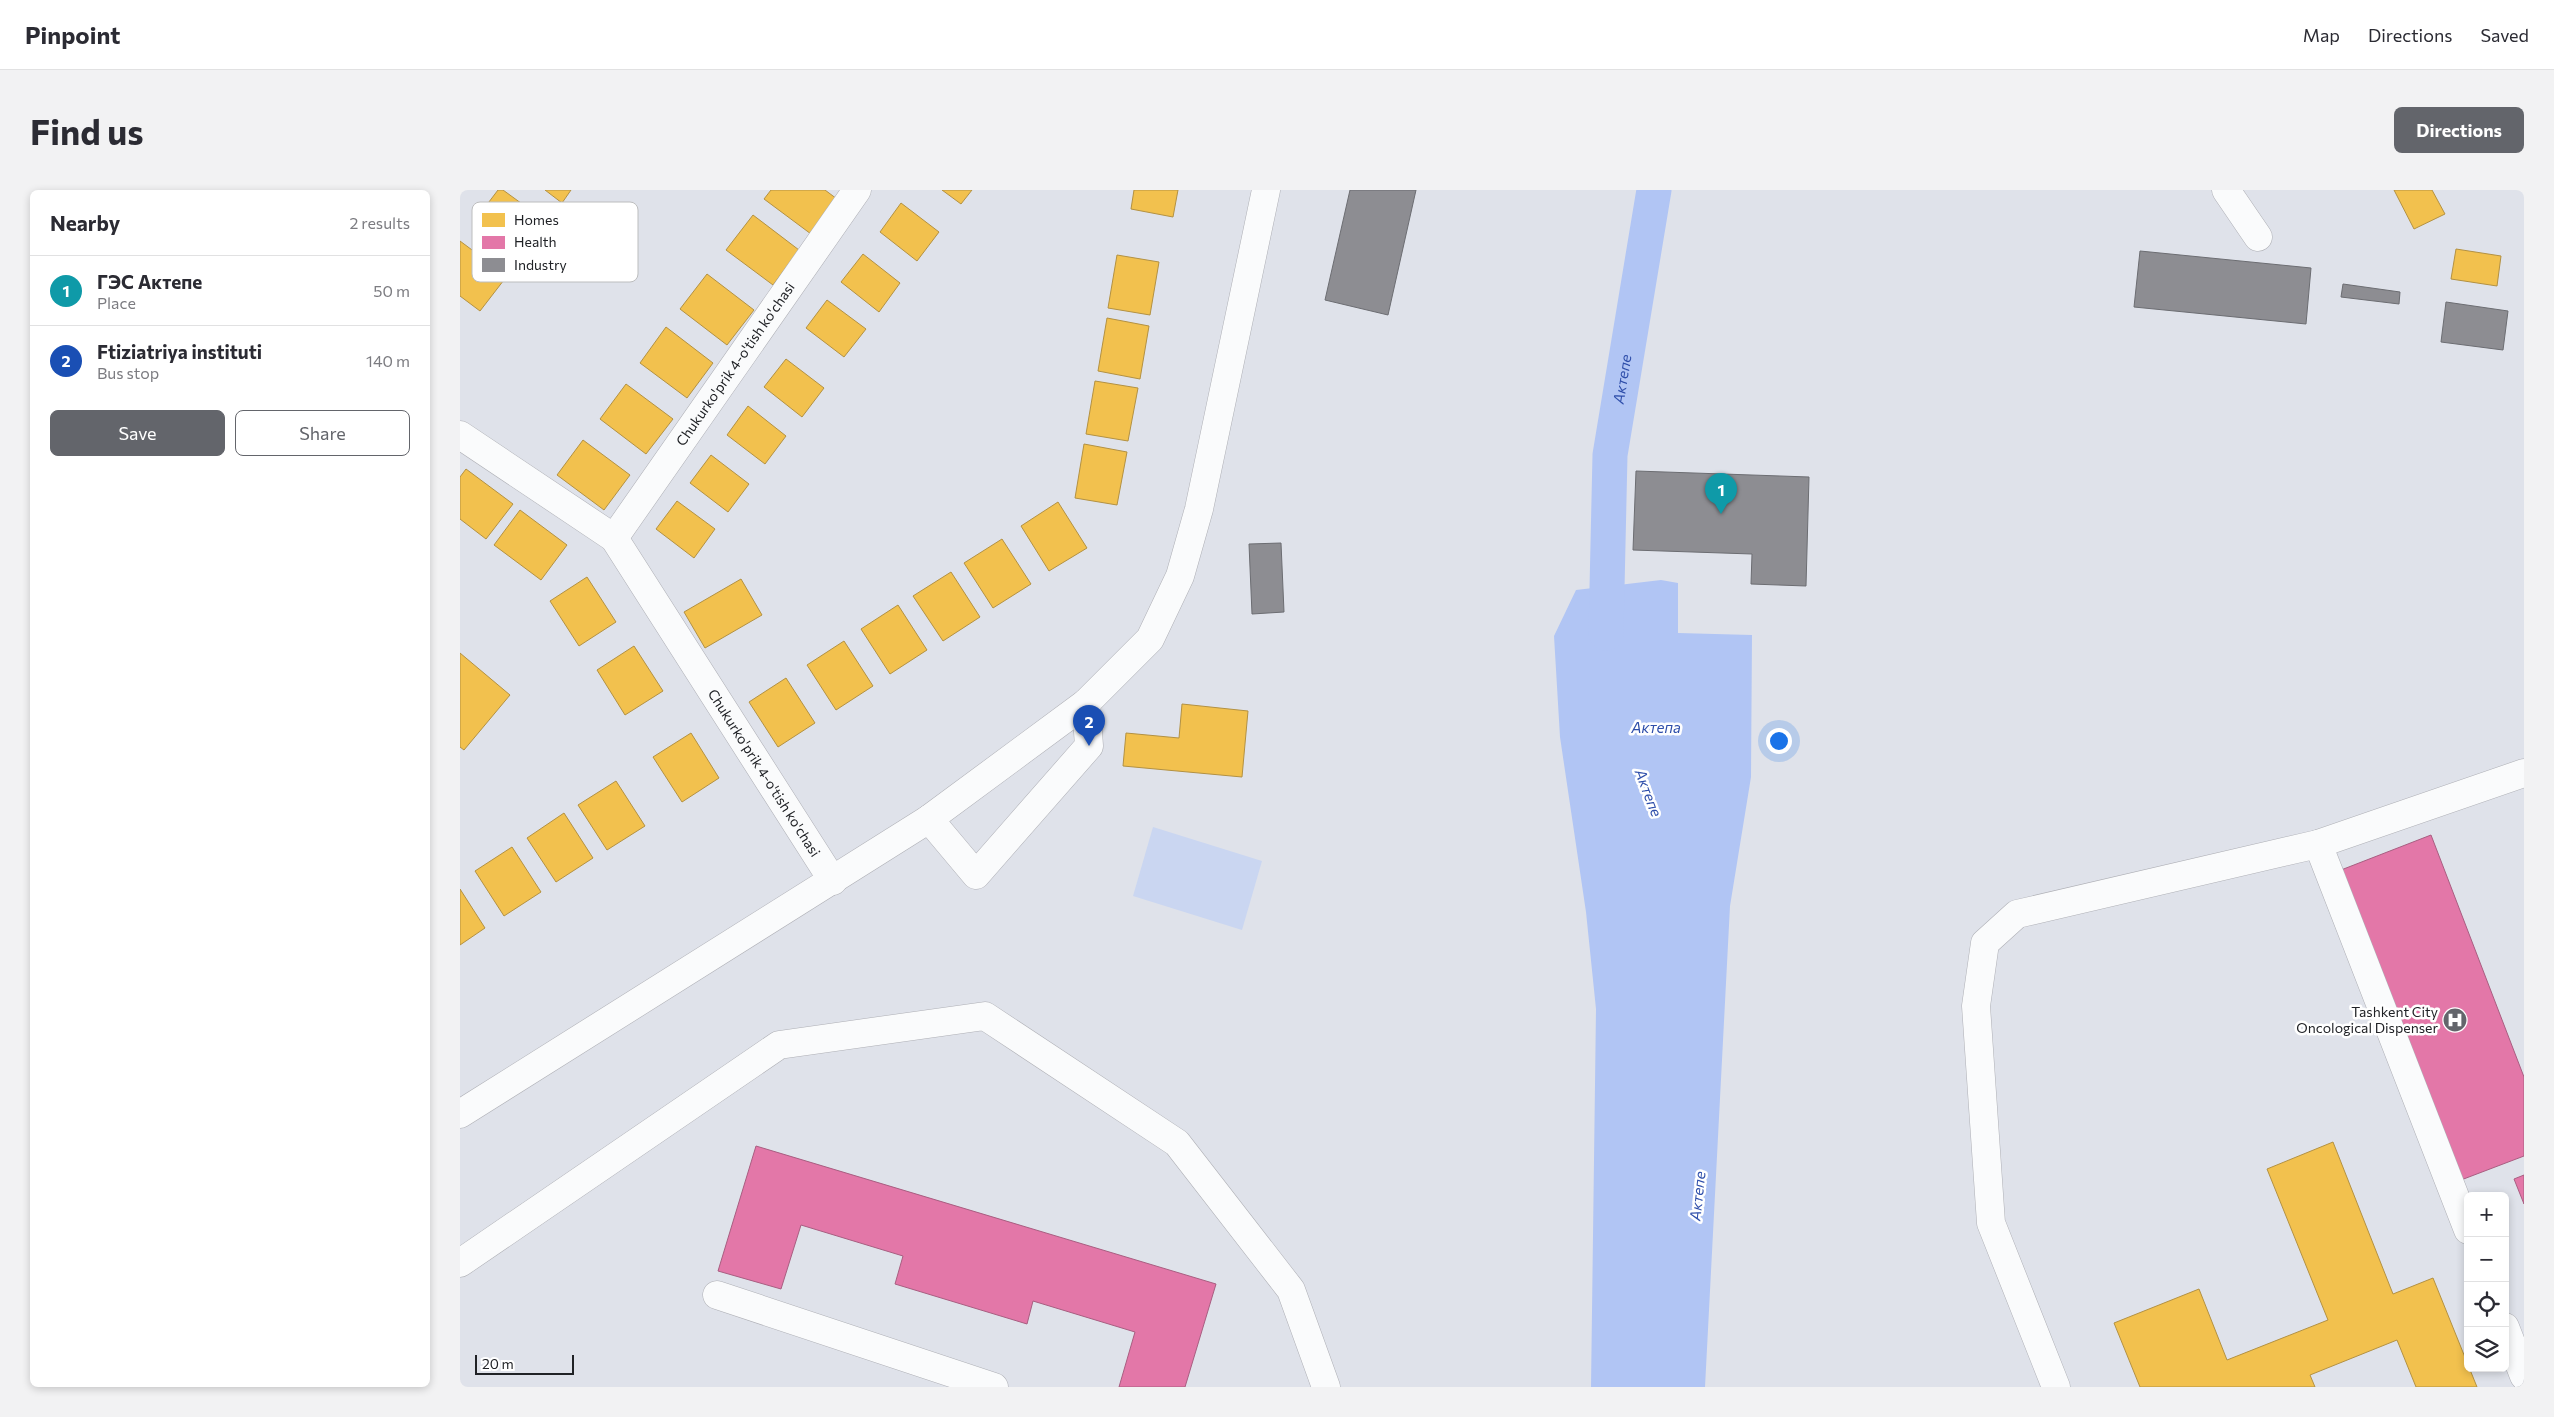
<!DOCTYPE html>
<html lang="en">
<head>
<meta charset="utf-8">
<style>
	:root { --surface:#fff; --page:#f2f2f3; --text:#2b2b33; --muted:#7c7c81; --line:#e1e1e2; --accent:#63656b }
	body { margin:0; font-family:Commissioner,sans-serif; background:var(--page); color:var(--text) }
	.controls { position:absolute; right:15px; bottom:15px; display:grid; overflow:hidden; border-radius:8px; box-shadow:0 2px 8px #0003 }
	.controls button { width:45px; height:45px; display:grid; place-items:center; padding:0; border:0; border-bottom:1px solid var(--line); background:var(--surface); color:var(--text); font:25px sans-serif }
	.scale { position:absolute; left:15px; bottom:12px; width:99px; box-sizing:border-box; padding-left:5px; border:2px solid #202226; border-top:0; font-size:14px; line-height:18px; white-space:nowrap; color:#202226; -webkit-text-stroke:4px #fff; paint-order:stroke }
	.you { position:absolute; left:1318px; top:550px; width:18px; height:18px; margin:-12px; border:4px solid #fff; border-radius:50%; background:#1a73e8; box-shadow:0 0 0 8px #1a73e833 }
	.badge { display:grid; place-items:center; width:32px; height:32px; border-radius:50%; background:var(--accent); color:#fff; font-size:16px; font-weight:700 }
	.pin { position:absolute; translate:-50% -41px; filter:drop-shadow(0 1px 2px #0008) }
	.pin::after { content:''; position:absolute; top:26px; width:18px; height:15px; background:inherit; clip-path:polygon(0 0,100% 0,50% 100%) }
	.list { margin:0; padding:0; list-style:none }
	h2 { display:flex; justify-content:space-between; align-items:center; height:65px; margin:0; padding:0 20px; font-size:21px }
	h2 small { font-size:16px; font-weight:400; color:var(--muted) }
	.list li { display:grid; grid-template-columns:32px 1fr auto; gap:15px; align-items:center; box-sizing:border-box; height:70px; padding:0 20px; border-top:1px solid var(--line) }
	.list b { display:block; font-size:19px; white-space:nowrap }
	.list p { margin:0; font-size:16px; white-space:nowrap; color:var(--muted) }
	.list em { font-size:16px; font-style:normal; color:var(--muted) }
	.actions { display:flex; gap:10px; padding:15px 20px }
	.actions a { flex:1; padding:11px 0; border:1px solid var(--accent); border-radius:8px; text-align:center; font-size:18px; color:var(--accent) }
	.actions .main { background:var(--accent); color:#fff }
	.icon { flex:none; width:28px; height:28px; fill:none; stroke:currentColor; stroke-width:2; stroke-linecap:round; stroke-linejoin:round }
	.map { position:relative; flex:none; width:2064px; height:1197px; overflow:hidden; border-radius:8px }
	header { display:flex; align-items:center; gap:30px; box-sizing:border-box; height:70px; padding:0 25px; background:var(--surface); border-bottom:1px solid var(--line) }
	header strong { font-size:24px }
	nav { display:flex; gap:28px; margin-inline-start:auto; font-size:18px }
	.intro { display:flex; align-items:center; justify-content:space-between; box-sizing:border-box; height:120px; padding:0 30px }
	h1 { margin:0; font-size:35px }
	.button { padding:12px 22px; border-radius:8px; background:var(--accent); color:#fff; font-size:18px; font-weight:700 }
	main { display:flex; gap:30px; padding:0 30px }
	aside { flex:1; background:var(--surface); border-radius:8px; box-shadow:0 2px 8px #0003 }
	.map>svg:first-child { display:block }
	.green { fill:#cad6f1 }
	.water { fill:#b1c5f4 }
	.homes { fill:#f2c14e; stroke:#b39142 }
	.health { fill:#e377a8; stroke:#a85e81 }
	.industry { fill:#8d8d92; stroke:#6c6d72 }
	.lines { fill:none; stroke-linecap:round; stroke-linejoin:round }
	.canal { stroke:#b1c5f4; stroke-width:35 }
	.minor-casing { stroke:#aeafb5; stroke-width:29 }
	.minor { stroke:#fafbfc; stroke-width:28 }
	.labels { text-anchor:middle; stroke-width:5; stroke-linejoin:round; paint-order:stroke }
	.street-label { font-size:14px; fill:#202226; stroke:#fff }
	.poi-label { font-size:14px; fill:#202226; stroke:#fff; text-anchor:end }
	.water-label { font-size:15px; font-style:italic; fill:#2e4eaa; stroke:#fff }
	.key { fill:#fff; stroke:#bcbdbe; stroke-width:1 }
	.key-label { font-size:14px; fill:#202226 }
</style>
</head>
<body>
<header>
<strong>Pinpoint</strong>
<nav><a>Map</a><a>Directions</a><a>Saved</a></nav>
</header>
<div class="intro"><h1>Find us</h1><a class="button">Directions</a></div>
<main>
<aside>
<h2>Nearby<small>2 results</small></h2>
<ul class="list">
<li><span class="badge" style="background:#0f9aa8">1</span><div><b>ГЭС Актепe</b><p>Place</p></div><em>50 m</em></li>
<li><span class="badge" style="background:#1a4fb4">2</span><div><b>Ftiziatriya instituti</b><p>Bus stop</p></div><em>140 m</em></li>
</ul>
<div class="actions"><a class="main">Save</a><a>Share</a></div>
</aside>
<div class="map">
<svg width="2064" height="1197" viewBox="0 0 2064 1197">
	<rect width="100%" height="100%" fill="#dfe2ea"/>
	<path class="green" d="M693,637L802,671L782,740L673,706Z"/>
	<path class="water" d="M1201,390L1218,393V443L1292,445L1291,587L1270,716L1245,1197H1131L1136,819L1126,722L1100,547L1094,446L1116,400Z"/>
	<g class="homes">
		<path d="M38,0H43L87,32L60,68L13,33Z"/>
		<path d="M85,0H111L102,13Z"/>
		<path d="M311,0H365L377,9L351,44L304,9Z"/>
		<path d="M482,0H512L501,14Z"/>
		<path d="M674,0H718L713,27L671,19Z"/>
		<path d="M1934,0H1972L1985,24L1954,39Z"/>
		<path d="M441,13L479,42L457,71L420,42Z"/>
		<path d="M293,25L339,60L313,95L266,60Z"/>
		<path d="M0,51L47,86L20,121L0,106Z"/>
		<path d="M1996,59L2041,66L2037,96L1991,89Z"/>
		<path d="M403,64L440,93L419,122L381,92Z"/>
		<path d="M657,65L699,72L690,125L648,118Z"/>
		<path d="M247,84L294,120L267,155L220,119Z"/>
		<path d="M367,110L406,139L384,167L346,138Z"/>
		<path d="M647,128L689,136L680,189L638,181Z"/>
		<path d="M206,137L253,173L227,208L180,173Z"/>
		<path d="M326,169L364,198L342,227L304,197Z"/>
		<path d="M635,191L678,198L668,251L626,244Z"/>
		<path d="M166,194L213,229L186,264L140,229Z"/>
		<path d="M288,216L326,246L305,274L267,245Z"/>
		<path d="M123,250L170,285L144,320L97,285Z"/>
		<path d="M624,254L667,262L657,315L615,308Z"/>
		<path d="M251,265L289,294L268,322L230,293Z"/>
		<path d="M6,279L53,314L26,349L0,329V287Z"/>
		<path d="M217,311L255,339L234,368L196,339Z"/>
		<path d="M598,312L627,358L589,381L561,336Z"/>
		<path d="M60,320L107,355L81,390L34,355Z"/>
		<path d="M542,349L571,394L533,418L504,373Z"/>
		<path d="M491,382L520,427L483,451L453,406Z"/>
		<path d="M127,387L156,432L119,456L90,411Z"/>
		<path d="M281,389L302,425L245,458L224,422Z"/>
		<path d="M438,415L467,460L430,484L401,439Z"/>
		<path d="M384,451L413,496L376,520L347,475Z"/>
		<path d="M174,456L203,501L165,525L137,480Z"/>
		<path d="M0,463L50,505L4,560L0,557Z"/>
		<path d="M326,488L355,533L318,557L289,512Z"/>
		<path d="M722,514L788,521L782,587L663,576L666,543L719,548Z"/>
		<path d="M231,543L259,588L222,612L193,567Z"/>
		<path d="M156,591L185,636L147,660L118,615Z"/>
		<path d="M104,623L133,668L96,692L67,648Z"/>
		<path d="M52,657L81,702L44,726L15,681Z"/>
		<path d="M0,699L25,738L0,755Z"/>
		<path d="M1873,952L1933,1104L1973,1088L2017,1197H1956L1937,1150L1850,1185L1855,1197H1680L1654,1133L1739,1099L1767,1170L1868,1130L1807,979Z"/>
	</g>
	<g class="health">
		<path d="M1971,645L2064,887V966L2001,990L1881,680Z"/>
		<path d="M296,956L756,1094L725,1197H659L675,1142L573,1111L567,1134L435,1094L443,1066L341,1035L321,1099L258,1081Z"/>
		<path d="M2064,985V1014L2054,989Z"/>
	</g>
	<g class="industry">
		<path d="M890,0H956L928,125L865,110Z"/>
		<path d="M1680,61L1851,78L1846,134L1674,117Z"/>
		<path d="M1883,94L1940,102L1939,114L1881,107Z"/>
		<path d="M1986,112L2048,121L2043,160L1981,152Z"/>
		<path d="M1176,281L1349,287L1346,396L1291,394L1292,364L1173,360Z"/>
		<path d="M821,353L824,422L792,424L789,354Z"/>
	</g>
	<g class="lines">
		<path class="canal" id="s1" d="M1146,443L1150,265L1194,0"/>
		<defs>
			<g id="minor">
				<path d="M1766,0L1798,47"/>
				<path id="s2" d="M0,245L154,348L373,691"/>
				<path id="s3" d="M154,348L397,0"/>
				<path d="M469,629L516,685L629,556L626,513"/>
				<path d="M1858,654L2008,1040"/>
				<path d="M0,924L469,629L626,513L690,449L720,386L739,319L806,0"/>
				<path d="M0,1073L319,855L525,826L717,953L831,1100L866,1197"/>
				<path d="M257,1105L534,1197"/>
				<path d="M2045,1137L2064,1186"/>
				<path d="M1596,1197L1531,1033L1516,816L1525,753L1557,724L1858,654L2064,583"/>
			</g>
		</defs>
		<use href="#minor" class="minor-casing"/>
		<use href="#minor" class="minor"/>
	</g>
	<defs>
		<symbol id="hospital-disc" viewBox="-11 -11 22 22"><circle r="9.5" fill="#63656b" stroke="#fff"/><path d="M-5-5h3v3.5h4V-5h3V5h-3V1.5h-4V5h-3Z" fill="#fff"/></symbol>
	</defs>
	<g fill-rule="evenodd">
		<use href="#hospital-disc" x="1981" y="816" width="28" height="28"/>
	</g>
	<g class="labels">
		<g class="street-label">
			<text dy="5" stroke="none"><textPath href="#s3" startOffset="212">Chukurko'prik 4-o'tish ko'chasi</textPath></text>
			<text dy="5" stroke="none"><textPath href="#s2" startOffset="464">Chukurko'prik 4-o'tish ko'chasi</textPath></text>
		</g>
		<g class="poi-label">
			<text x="1978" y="827">Tashkent City<tspan x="1978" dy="16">Oncological Dispenser</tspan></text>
		</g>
		<g class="water-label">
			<text dy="5" stroke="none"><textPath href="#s1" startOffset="255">Актепе</textPath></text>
			<text x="1196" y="543">Актепа</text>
			<text transform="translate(1188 603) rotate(69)" y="5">Актепе</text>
			<text transform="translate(1238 1006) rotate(-84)" y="5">Актепе</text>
		</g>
	</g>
	<rect x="12" y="12" width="166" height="80" rx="8" class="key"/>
	<rect x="22" y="23" width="23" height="14" fill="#f2c14e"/>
	<rect x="22" y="46" width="23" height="13" fill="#e377a8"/>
	<rect x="22" y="68" width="23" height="14" fill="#8d8d92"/>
	<g class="key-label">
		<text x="54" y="35">Homes</text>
		<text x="54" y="57">Health</text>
		<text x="54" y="80">Industry</text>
	</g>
</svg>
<div class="controls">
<button>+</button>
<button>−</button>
<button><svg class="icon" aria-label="locate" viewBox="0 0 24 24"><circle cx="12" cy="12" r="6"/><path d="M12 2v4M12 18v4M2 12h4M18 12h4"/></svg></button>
<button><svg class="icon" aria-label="layers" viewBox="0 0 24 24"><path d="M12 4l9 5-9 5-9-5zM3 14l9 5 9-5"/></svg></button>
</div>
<div class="scale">20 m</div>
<div class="you"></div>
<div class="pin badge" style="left:1261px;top:324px;background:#0f9aa8">1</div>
<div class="pin badge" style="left:629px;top:556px;background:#1a4fb4">2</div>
</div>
</main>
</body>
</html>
